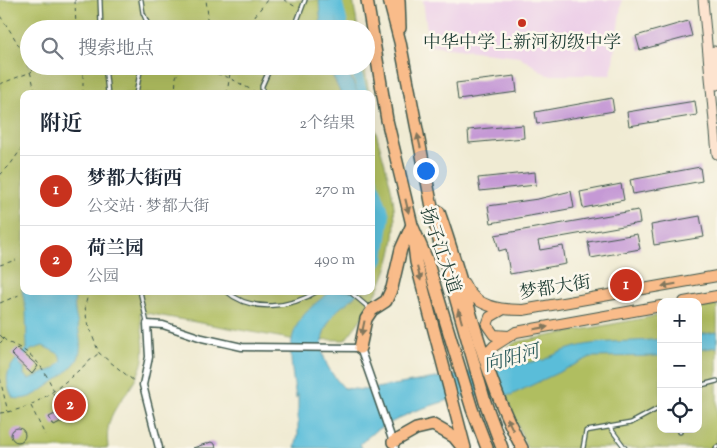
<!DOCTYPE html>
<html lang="zh">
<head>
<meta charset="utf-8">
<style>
	:root { --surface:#fff; --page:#f2f2f3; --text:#1f2937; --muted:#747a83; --line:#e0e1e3; --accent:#c8321e }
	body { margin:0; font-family:"Sorts Mill Goudy","Noto Serif SC",serif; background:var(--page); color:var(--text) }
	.controls { position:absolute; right:15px; bottom:15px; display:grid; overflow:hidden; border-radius:10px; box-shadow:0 5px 20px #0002 }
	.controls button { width:45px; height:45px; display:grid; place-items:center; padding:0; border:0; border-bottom:1px solid var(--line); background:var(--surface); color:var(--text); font:25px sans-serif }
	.you { position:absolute; left:425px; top:170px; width:18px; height:18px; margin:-12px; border:4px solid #fff; border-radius:50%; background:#1a73e8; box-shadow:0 0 0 8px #1a73e833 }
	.badge { display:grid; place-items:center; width:32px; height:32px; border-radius:50%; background:var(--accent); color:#fff; font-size:16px; font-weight:700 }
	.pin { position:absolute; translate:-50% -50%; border:2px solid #fff; box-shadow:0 1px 5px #0006 }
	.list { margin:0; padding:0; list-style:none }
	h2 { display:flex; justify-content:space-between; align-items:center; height:65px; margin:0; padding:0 20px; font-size:21px }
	h2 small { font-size:16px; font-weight:400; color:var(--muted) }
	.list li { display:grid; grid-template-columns:32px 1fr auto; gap:15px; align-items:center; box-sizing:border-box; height:70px; padding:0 20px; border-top:1px solid var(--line) }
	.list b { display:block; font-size:19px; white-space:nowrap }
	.list p { margin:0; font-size:16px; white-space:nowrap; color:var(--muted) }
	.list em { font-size:16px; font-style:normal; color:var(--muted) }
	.icon { flex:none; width:28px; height:28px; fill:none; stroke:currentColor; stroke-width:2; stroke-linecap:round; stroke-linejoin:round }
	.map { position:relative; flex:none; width:717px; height:448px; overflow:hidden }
	.search { position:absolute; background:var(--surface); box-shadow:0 5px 20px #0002; left:20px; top:20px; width:355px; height:55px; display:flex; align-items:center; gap:12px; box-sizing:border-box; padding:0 18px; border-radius:28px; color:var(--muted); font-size:19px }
	.panel { position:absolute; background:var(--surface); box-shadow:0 5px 20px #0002; left:20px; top:90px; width:355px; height:205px; border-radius:10px }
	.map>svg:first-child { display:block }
	.built { fill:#edd0e8 }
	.green { fill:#b0be60; stroke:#687e4a }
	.water { fill:#5abdd9; stroke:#3c7d86; fill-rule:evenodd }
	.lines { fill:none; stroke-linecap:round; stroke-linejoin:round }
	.river { stroke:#5abdd9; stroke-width:10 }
	.building { fill:#c599d5 }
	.lane-casing { stroke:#3e574c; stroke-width:5.5 }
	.street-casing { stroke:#3e574c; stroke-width:9 }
	.secondary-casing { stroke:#3e574c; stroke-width:11 }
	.primary-casing { stroke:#3e574c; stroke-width:12 }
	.highway-casing { stroke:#3e574c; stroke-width:14 }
	.path { stroke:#3e574c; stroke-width:1; stroke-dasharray:4 4; stroke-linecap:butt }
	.lane { stroke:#fff; stroke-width:3 }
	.street { stroke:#fff; stroke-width:6 }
	.secondary { stroke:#fde4d0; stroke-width:9 }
	.primary { stroke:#f9bc8a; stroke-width:10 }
	.highway { stroke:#f9bc8a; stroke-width:11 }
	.oneway { fill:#81765b }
	.poi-dot { fill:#c8321e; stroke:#fbf7ec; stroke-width:2 }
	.labels { text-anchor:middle; stroke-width:5; stroke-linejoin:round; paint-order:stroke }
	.poi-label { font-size:18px; fill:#1f3d34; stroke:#fbf7ec }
	.street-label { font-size:18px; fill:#1f3d34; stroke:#fbf7ec }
	.water-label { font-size:19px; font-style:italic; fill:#2e5d5d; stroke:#fbf7ec }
</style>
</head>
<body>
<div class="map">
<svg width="717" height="448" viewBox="0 0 717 448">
	<rect width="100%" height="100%" fill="#fbf7ec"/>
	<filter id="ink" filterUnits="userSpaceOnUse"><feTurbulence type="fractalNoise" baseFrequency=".02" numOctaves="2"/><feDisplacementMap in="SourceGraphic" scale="10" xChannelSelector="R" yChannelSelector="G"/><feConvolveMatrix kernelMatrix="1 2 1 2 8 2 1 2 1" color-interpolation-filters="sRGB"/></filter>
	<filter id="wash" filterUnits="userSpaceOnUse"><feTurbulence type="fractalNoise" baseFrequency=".0096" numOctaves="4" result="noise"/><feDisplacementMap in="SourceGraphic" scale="20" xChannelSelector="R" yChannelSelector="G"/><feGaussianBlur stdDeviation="1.12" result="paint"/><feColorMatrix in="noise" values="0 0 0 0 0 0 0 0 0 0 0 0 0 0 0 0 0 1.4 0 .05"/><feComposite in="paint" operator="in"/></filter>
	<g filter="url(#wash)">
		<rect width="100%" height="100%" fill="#f0ebd3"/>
		<path class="built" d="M423,0H624H622L611,75H547L519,56L429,46Z"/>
		<g class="green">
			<path d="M0,0H353L358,29H29V66H364L369,94H24V291H371V109C376,139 388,169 393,199C402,252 378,300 345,340L290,339L140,312C141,329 147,351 141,367C129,401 103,406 108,448H0Z"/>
			<path d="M717,305V448H527L507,398L505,349L516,342L661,315V429H698V308Z"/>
		</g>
		<g class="water">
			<path d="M319,0H335L338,29H321Z"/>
			<path d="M328,66H346L358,94H341Z"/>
			<path d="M371,148C379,189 389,233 371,272Z"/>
			<path d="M24,271V291H75C75,297 74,305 75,311C77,325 86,351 75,363C67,373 55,381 45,388C36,395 25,401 13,398C0,374 11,365 27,348L26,310L22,290ZM43,346L59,354L62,361L54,369L29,379L24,375V368L19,363L31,350Z"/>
			<path d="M332,291H359C353,300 343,304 336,312C312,340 322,365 344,388L364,390L544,360C585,337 616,344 661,339V356L591,357L511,395L459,397L414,411L376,430L360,444L362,448H295L298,435V394L296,398C288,345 283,324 332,291Z"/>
			<path d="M717,332V347L698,350V335Z"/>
		</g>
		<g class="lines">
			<g class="river">
				<path d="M337,0L344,29"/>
				<path d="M355,66L363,94"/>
				<path d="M371,175L385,215L379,260L371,270"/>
			</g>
		</g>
		<g id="blocks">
			<g class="building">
				<path d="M688,21L692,36L640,50L636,36Z"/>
				<path d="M515,76L517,92L458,100L456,83Z"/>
				<path d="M612,98L614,111L537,124L535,112Z"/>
				<path d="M695,101L697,115L629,126L627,112Z"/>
				<path d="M523,125L524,138L469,143L468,130Z"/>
				<path d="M700,167L702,181L633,194L630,180Z"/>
				<path d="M535,172L536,185L480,191L478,178Z"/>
				<path d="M621,184L624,200L583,208L580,192Z"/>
				<path d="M571,191L574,208L491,223L488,206L538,199Z"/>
				<path d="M638,210L640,223L538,241L540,250L563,246L566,264L510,274L506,249L499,251L495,235Z"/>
				<path d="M700,216L704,237L654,245L651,225Z"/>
				<path d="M637,234L640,249L591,258L588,242Z"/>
				<path d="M17,348L38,366L32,374L11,354Z"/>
				<path d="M69,407L74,416L54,426L49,417Z"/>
				<circle cx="18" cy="435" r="7"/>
				<path d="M211,442L215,444L216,448H193Z"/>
			</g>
		</g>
	</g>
	<g filter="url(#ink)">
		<use href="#blocks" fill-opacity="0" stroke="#3e574c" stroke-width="1"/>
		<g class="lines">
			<defs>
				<g id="lane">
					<path d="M100,0L101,29"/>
					<path d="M141,0L143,13L150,29"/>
					<path d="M294,29L305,0"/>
					<path d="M105,66L108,94"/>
					<path d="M136,94L141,66"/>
					<path d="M262,94V86L271,66"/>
					<path d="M140,291L147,323"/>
					<path d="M226,291C251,313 291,308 318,291"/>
					<path d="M349,291L369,308"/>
					<path d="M698,386L717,381"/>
					<path d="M609,426L625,448"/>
					<path d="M680,432V429"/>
					<path d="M583,448L586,431L631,423L661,407"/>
					<path d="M716,448L717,447"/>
				</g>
				<path id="street" d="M159,448L143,385L149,357L147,324L163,325L202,338L242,347L360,348L395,448"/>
				<g id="secondary">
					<path d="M703,0L717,154"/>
					<path d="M714,51L717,85"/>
				</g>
				<g id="primary">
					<path d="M464,283C474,307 500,310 523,310L717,276"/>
					<path d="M684,302L717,296"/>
					<path d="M502,310L490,317L487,325L494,335L509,336"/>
					<path d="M484,357L494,346L516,332L661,306"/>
				</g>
				<g id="highway">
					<path d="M367,0L387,120L412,225L427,260L472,409L487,448"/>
					<path d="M389,0L400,42L437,233L485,402L502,448"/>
					<path d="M399,0L400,28"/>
					<path d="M439,212C467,290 482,374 522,448"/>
					<path d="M413,237L416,262L465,448"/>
					<path d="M360,348L366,319L372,310L386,301L392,288L401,249L411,227"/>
					<path d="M393,442L416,429L433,425L454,437L463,448"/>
				</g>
			</defs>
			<use href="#lane" class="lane-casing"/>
			<use href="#street" class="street-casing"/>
			<use href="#secondary" class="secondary-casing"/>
			<use href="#primary" class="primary-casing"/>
			<use href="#highway" class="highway-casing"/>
			<g class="path">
				<path d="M75,0L76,29"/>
				<path d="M284,0L296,7"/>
				<path d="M0,16C17,40 31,64 35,94"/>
				<path d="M63,29L74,25"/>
				<path d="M204,29L208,15L206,0"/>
				<path d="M245,29L267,0"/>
				<path d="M330,29L359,24"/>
				<path d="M194,66L230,78L257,93"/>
				<path d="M0,84L31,72L37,66"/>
				<path d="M83,94V66"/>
				<path d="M175,94L176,77L181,66"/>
				<path d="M227,94L231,66"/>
				<path d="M0,175L10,165L24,145"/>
				<path d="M0,265L16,260"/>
				<path d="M89,291L85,306L87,322L99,353L134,381"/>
				<path d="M0,303L19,295"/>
				<path d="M0,335L4,339L0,343"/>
				<path d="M3,338C9,344 13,344 20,348C38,358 46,373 54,391"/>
				<path d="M0,379L8,412"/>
				<path d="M53,393L62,411"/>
				<path d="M31,406L45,435"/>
				<path d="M0,413C42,409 68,378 99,353"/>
			</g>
			<use href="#lane" class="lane"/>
			<use href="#street" class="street"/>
			<use href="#secondary" class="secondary"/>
			<use href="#primary" class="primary"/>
			<use href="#highway" class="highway"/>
		</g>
		<defs><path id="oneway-solid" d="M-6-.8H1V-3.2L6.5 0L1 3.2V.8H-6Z" transform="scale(1.25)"/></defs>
		<g class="oneway">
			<use href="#oneway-solid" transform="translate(419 141) rotate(-103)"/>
			<use href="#oneway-solid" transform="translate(407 206) rotate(77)"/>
			<use href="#oneway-solid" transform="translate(419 274) rotate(75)"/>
			<use href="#oneway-solid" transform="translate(669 285) rotate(170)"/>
			<use href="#oneway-solid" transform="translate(460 316) rotate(-106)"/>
			<use href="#oneway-solid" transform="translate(363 328) rotate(102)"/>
			<use href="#oneway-solid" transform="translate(541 328) rotate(-9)"/>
			<use href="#oneway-solid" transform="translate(510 424) rotate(-116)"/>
		</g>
	</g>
	<circle class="poi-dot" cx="522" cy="23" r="5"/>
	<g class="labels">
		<g class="poi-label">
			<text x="522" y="48">中华中学上新河初级中学</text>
		</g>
		<g class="street-label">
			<text transform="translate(441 250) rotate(71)" y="6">扬子江大道</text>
			<text transform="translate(555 287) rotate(-9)" y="6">梦都大街</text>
		</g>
		<g class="water-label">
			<text transform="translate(511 357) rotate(-15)" y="7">向阳河</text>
		</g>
	</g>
</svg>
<div class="controls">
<button>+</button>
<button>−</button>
<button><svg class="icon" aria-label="locate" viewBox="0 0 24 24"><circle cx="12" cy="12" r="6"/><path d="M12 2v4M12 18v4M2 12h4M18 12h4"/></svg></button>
</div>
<div class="you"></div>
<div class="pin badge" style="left:626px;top:285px">1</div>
<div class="pin badge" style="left:70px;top:405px">2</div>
<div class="search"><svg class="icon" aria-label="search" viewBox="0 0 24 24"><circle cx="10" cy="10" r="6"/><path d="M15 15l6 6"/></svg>搜索地点</div>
<section class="panel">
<h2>附近<small>2个结果</small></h2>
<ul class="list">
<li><span class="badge">1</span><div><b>梦都大街西</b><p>公交站 · 梦都大街</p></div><em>270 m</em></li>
<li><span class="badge">2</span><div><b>荷兰园</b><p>公园</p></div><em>490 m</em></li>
</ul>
</section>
</div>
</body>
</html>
